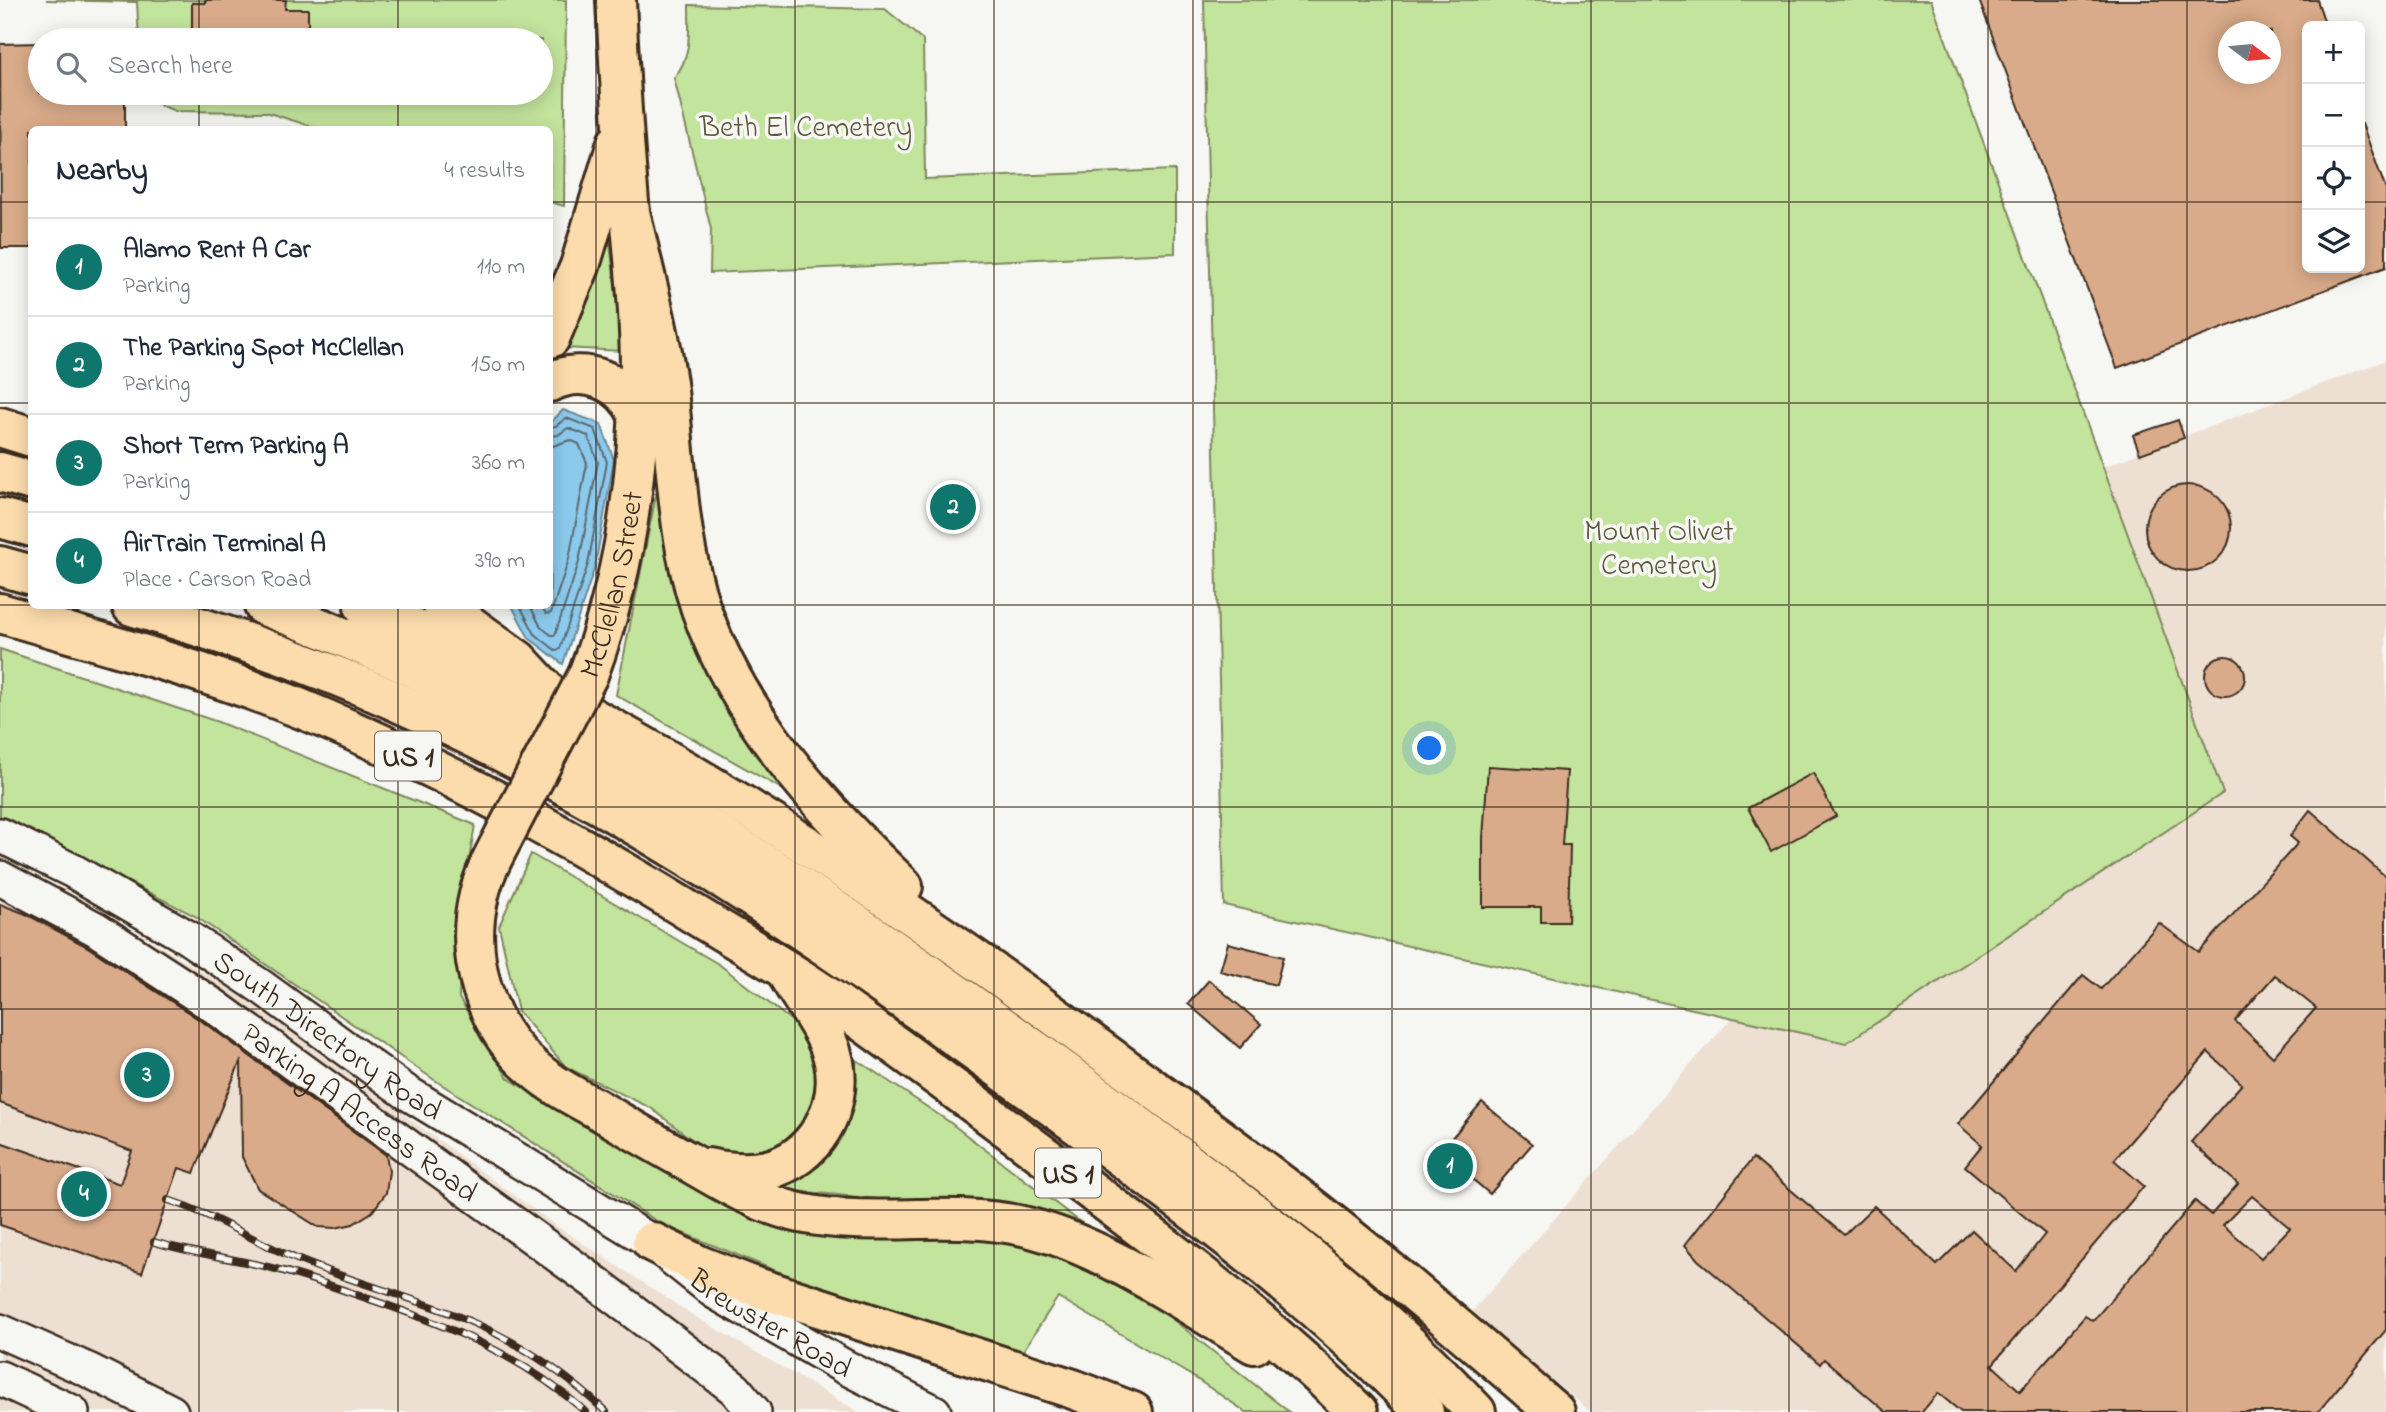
<!DOCTYPE html>
<html lang="en">
<head>
<meta charset="utf-8">
<style>
	:root { --surface:#fff; --page:#f2f2f3; --text:#1f2937; --muted:#747a83; --line:#e0e1e3; --accent:#0f766e }
	body { margin:0; font-family:"Indie Flower",sans-serif; background:var(--page); color:var(--text) }
	.controls { position:absolute; right:21px; top:21px; display:grid; overflow:hidden; border-radius:10px; box-shadow:0 4px 18px #0003 }
	.controls button { width:63px; height:63px; display:grid; place-items:center; padding:0; border:0; border-bottom:2px solid var(--line); background:var(--surface); color:var(--text); font:35px sans-serif }
	.compass { position:absolute; left:2218px; top:21px; width:63px; height:63px; border-radius:50%; background:var(--surface); box-shadow:0 4px 18px #0003; rotate:106deg }
	.you { position:absolute; left:1430px; top:749px; width:24px; height:24px; margin:-18px; border:5px solid #fff; border-radius:50%; background:#1a73e8; box-shadow:0 0 0 10px #1a73e833 }
	.badge { display:grid; place-items:center; width:46px; height:46px; border-radius:50%; background:var(--accent); color:#fff; font-size:23px; font-weight:700 }
	.pin { position:absolute; translate:-50% -50%; border:4px solid #fff; box-shadow:0 2px 7px #0006 }
	.list { margin:0; padding:0; list-style:none }
	h2 { display:flex; justify-content:space-between; align-items:center; height:91px; margin:0; padding:0 28px; font-size:30px }
	h2 small { font-size:23px; font-weight:400; color:var(--muted) }
	.list li { display:grid; grid-template-columns:46px 1fr auto; gap:21px; align-items:center; box-sizing:border-box; height:98px; padding:0 28px; border-top:2px solid var(--line) }
	.list b { display:block; font-size:26px; white-space:nowrap }
	.list p { margin:0; font-size:23px; white-space:nowrap; color:var(--muted) }
	.list em { font-size:23px; font-style:normal; color:var(--muted) }
	.icon { flex:none; width:38px; height:38px; fill:none; stroke:currentColor; stroke-width:2; stroke-linecap:round; stroke-linejoin:round }
	.map { position:relative; flex:none; width:2386px; height:1412px; overflow:hidden }
	.search { position:absolute; background:var(--surface); box-shadow:0 4px 18px #0003; left:28px; top:28px; width:525px; height:77px; display:flex; align-items:center; gap:18px; box-sizing:border-box; padding:0 24px; border-radius:38px; color:var(--muted); font-size:26px }
	.panel { position:absolute; background:var(--surface); box-shadow:0 4px 18px #0003; left:28px; top:126px; width:525px; height:483px; border-radius:10px }
	.map>svg:first-child { display:block }
	.built { fill:#ede0d3 }
	.green { fill:#c3e49d; stroke:#7f875e; stroke-width:2 }
	.water { fill:#8ccaed; stroke:#6c8a9a; stroke-width:2 }
	.lines { fill:none; stroke-linecap:round; stroke-linejoin:round }
	.shore { stroke:#5b6a71; stroke-width:2 }
	.building { fill:#d9ab8a; stroke:#3b2a1e; stroke-width:2; fill-rule:evenodd }
	.minor-casing { stroke:#3b2a1e; stroke-width:38 }
	.major-casing { stroke:#3b2a1e; stroke-width:44 }
	.highway-casing { stroke:#3b2a1e; stroke-width:44 }
	.minor { stroke:#f6f6f2; stroke-width:33 }
	.major { stroke:#fcdcac; stroke-width:38 }
	.highway { stroke:#fcdcac; stroke-width:38 }
	.rail-casing { stroke:#3b2a1e; stroke-width:8 }
	.rail { stroke:#f6f6f2; stroke-width:5; stroke-dasharray:16; stroke-linecap:butt }
	.major-bridge-casing { stroke:#3b2a1e; stroke-width:44; stroke-linecap:butt }
	.major-bridge { stroke:#fcdcac; stroke-width:38 }
	.grid { fill:none; stroke:#3b2a1e; stroke-width:2; stroke-opacity:0.55 }
	.labels { text-anchor:middle; stroke-width:7; stroke-linejoin:round; paint-order:stroke }
	.shield { fill:#f6f6f2; stroke:#73675e; stroke-width:2 }
	.shield-label { font-size:28px; font-weight:bold; fill:#3b2a1e }
	.park-label { font-size:30px; fill:#5d583e; stroke:#f6f6f2 }
	.street-label { font-size:30px; fill:#3b2a1e; stroke:#f6f6f2 }
</style>
</head>
<body>
<div class="map">
<svg width="2386" height="1412" viewBox="0 0 2386 1412">
	<rect width="100%" height="100%" fill="#f6f6f2"/>
	<filter id="ink" filterUnits="userSpaceOnUse"><feTurbulence type="fractalNoise" baseFrequency=".0143" numOctaves="2"/><feDisplacementMap in="SourceGraphic" scale="14" xChannelSelector="R" yChannelSelector="G"/><feConvolveMatrix kernelMatrix="1 2 1 2 8 2 1 2 1" color-interpolation-filters="sRGB"/></filter>
	<g filter="url(#ink)">
		<g class="built">
			<path d="M2386,360V1412H1591L1471,1313L1732,1018L1846,1043L2223,794L2103,467Z"/>
			<path d="M0,857L81,898L237,993L555,1225L694,1316L859,1412H0Z"/>
		</g>
		<g class="green">
			<path d="M46,0H566L564,206L550,202V130L320,129L266,112L175,111L160,105L147,93H541V40H139L137,2Z"/>
			<path d="M1204,0H1931L2223,793L1846,1043L1224,905Z"/>
			<path d="M689,5L885,9L923,40L925,179L1175,170V253L710,273L711,229L674,78C692,56 689,32 689,5Z"/>
			<path d="M608,227L623,351L563,348Z"/>
			<path d="M657,490L690,630L782,789L616,695Z"/>
			<path d="M0,649L218,722L475,825L461,907L459,998L508,1078L581,1123L696,1188L990,1231L1066,1253L1156,1306L1289,1412H1246L1192,1376L1058,1297L1021,1354L809,1284L663,1225L433,1079L195,916L0,816Z"/>
			<path d="M531,854L720,965L801,1028L819,1072L806,1120L771,1153L712,1155L651,1108L566,1067L518,1011L499,926Z"/>
			<path d="M857,1060L948,1121L1084,1225L1031,1214L777,1189L819,1166L846,1121Z"/>
		</g>
		<path class="water" d="M563,410L601,424L614,460L595,566L563,664L529,638L512,606H550V423Z"/>
		<g class="lines">
			<g class="shore">
				<path d="M520,606L535,634L555,650L560,649L588,564L607,462L595,429L566,418L556,426L550,427"/>
				<path d="M530,606L541,627L551,635H555L579,562L598,462L588,436L568,428L558,435L550,436"/>
				<path d="M541,606L546,614L551,613L569,559L587,463L579,444L570,440L550,447"/>
			</g>
		</g>
		<g class="building">
			<path d="M205,0H286L285,9H308V40H192V3H205Z"/>
			<path d="M1979,0H2317L2326,26H2307V268H2360V125L2362,124L2386,190V267L2117,368ZM2229,32H2271V74H2229Z"/>
			<path d="M40,43V93H125V130H32V248H1L0,44Z"/>
			<path d="M2178,420L2184,438L2140,454L2133,435Z"/>
			<circle cx="2188" cy="528" r="43"/>
			<circle cx="2225" cy="676" r="20"/>
			<path d="M1488,766L1567,771L1562,845H1570L1568,922H1541V907H1483V838Z"/>
			<path d="M1813,773L1836,816L1771,852L1748,808Z"/>
			<path d="M2310,810L2386,877V1330L2318,1412H1961L1938,1393L1922,1412H1886L1824,1359L1820,1364L1698,1260L1685,1245L1753,1158L1844,1235L1874,1206L1937,1265L1972,1230L2016,1271L2045,1234L1965,1166L1982,1145L1958,1124L2083,975L2101,989L2159,923L2199,952L2298,843L2290,836ZM2275,975L2316,1008L2273,1057L2235,1021ZM2208,1052L2242,1084L2191,1142L2238,1184L2211,1215L2195,1201L2093,1321L2085,1316L2020,1391L1992,1365L2144,1186L2114,1160ZM2252,1196L2290,1228L2261,1258L2223,1225Z"/>
			<path d="M0,904L26,914L86,946L203,1022L386,1155L389,1171L386,1193L372,1212L353,1224L335,1228L318,1227L258,1189L242,1157L241,1060L194,1173L179,1168L142,1273L0,1225V1142L120,1184L132,1151L0,1103Z"/>
			<path d="M1228,943L1283,957L1276,985L1220,971Z"/>
			<path d="M1209,980L1261,1024L1240,1048L1188,1004Z"/>
			<path d="M1482,1102L1532,1144L1490,1194L1440,1152Z"/>
		</g>
		<g class="lines">
			<defs>
				<g id="minor">
					<path id="s1" d="M0,835L73,871L187,937L263,988L406,1092L652,1242L715,1292L843,1366L934,1412"/>
					<path id="s2" d="M0,878L96,929L214,1006L600,1286L735,1389L754,1412"/>
					<path d="M0,1331L88,1370L171,1412"/>
					<path d="M0,1378L72,1412"/>
				</g>
				<g id="major">
					<path d="M550,338L580,266L617,143"/>
					<path d="M550,382C585,365 623,381 638,415"/>
					<path d="M0,427L32,437"/>
					<path d="M443,606L518,660L544,688"/>
					<path id="s3" d="M588,675C624,579 639,475 640,372C640,316 634,259 629,202C623,135 619,67 616,0"/>
					<path d="M504,836C494,855 484,873 479,895C464,956 485,1028 534,1069C552,1085 575,1097 597,1109C628,1127 658,1145 689,1162"/>
				</g>
				<g id="highway">
					<path d="M630,212C643,269 659,326 667,383C677,460 676,535 701,609C739,718 820,808 903,886"/>
					<path d="M0,472L32,481"/>
					<path d="M0,518L32,527"/>
					<path d="M0,566L32,575"/>
					<path d="M132,606C221,633 309,662 393,700C627,803 837,950 1043,1100C1175,1196 1311,1294 1424,1412"/>
					<path d="M264,606C560,715 822,894 1075,1079C1215,1182 1357,1284 1476,1412"/>
					<path d="M364,606C618,715 850,866 1072,1029C1142,1081 1213,1132 1282,1185C1376,1257 1465,1334 1555,1412"/>
					<path d="M0,613C102,643 206,670 304,710C445,768 578,842 707,922C755,951 804,979 849,1012C908,1054 965,1097 1023,1140C1138,1225 1255,1311 1358,1412"/>
					<path d="M689,1162C725,1183 759,1204 800,1213C873,1228 949,1210 1023,1226C1104,1245 1183,1302 1254,1344"/>
					<path d="M708,1168C727,1172 748,1174 767,1170C814,1159 843,1109 834,1062C828,1032 804,1003 789,977"/>
					<path d="M652,1242L701,1266L750,1285L1073,1389L1133,1412"/>
				</g>
			</defs>
			<use href="#minor" class="minor-casing"/>
			<use href="#major" class="major-casing"/>
			<use href="#highway" class="highway-casing"/>
			<use href="#minor" class="minor"/>
			<use href="#major" class="major"/>
			<use href="#highway" class="highway"/>
			<defs>
				<g id="rail">
					<path d="M168,1200C216,1215 257,1244 304,1262C366,1287 433,1302 493,1332C535,1353 572,1380 606,1412"/>
					<path d="M154,1242C192,1253 230,1258 268,1267C305,1276 340,1289 375,1301C456,1329 520,1355 586,1412"/>
				</g>
			</defs>
			<use href="#rail" class="rail-casing"/>
			<use href="#rail" class="rail"/>
			<defs>
				<path id="major-bridge" d="M504,836L588,675"/>
			</defs>
			<use href="#major-bridge" class="major-bridge-casing"/>
			<use href="#major-bridge" class="major-bridge"/>
		</g>
	</g>
	<path class="grid" d="M199,0V40M398,0V40M596,0V1412M795,0V1412M994,0V1412M1193,0V1412M1392,0V1412M1591,0V1412M1789,0V1412M1988,0V1412M2187,0V1412M199,93V130M398,93V130M0,202H32M550,202H2307M2360,202H2386M0,403H32M550,403H2386M0,605H32M550,605H2386M199,606V1412M398,606V1412M0,807H2386M0,1009H2386M0,1210H2386"/>
	<g class="labels">
		<g class="shield">
			<rect x="375" y="731.5" width="66" height="49" rx="5"/>
			<rect x="1035" y="1148.5" width="66" height="49" rx="5"/>
		</g>
		<g class="shield-label">
			<text x="408" y="766">US 1</text>
			<text x="1068" y="1183">US 1</text>
		</g>
		<g class="park-label">
			<text x="806" y="136">Beth El Cemetery</text>
			<text x="1659" y="540">Mount Olivet<tspan x="1659" dy="34">Cemetery</tspan></text>
		</g>
		<g class="street-label">
			<text dy="10" stroke="none"><textPath href="#s3" startOffset="94">McClellan Street</textPath></text>
			<text dy="10" stroke="none"><textPath href="#s1" startOffset="385">South Directory Road</textPath></text>
			<text dy="10" stroke="none"><textPath href="#s2" startOffset="430">Parking A Access Road</textPath></text>
			<text dy="10" stroke="none"><textPath href="#s1" startOffset="914">Brewster Road</textPath></text>
		</g>
	</g>
</svg>
<div class="controls">
<button>+</button>
<button>−</button>
<button><svg class="icon" aria-label="locate" viewBox="0 0 24 24"><circle cx="12" cy="12" r="6"/><path d="M12 2v4M12 18v4M2 12h4M18 12h4"/></svg></button>
<button><svg class="icon" aria-label="layers" viewBox="0 0 24 24"><path d="M12 4l9 5-9 5-9-5zM3 14l9 5 9-5"/></svg></button>
</div>
<svg class="compass" viewBox="-18 -18 36 36"><path d="M0-13l5 13h-10z" fill="#e53935"/><path d="M0 13l5-13h-10z" fill="#747a83"/></svg>
<div class="you"></div>
<div class="pin badge" style="left:1450px;top:1166px">1</div>
<div class="pin badge" style="left:953px;top:507px">2</div>
<div class="pin badge" style="left:147px;top:1075px">3</div>
<div class="pin badge" style="left:84px;top:1194px">4</div>
<div class="search"><svg class="icon" aria-label="search" viewBox="0 0 24 24"><circle cx="10" cy="10" r="6"/><path d="M15 15l6 6"/></svg>Search here</div>
<section class="panel">
<h2>Nearby<small>4 results</small></h2>
<ul class="list">
<li><span class="badge">1</span><div><b>Alamo Rent A Car</b><p>Parking</p></div><em>110 m</em></li>
<li><span class="badge">2</span><div><b>The Parking Spot McClellan</b><p>Parking</p></div><em>150 m</em></li>
<li><span class="badge">3</span><div><b>Short Term Parking A</b><p>Parking</p></div><em>360 m</em></li>
<li><span class="badge">4</span><div><b>AirTrain Terminal A</b><p>Place · Carson Road</p></div><em>390 m</em></li>
</ul>
</section>
</div>
</body>
</html>
